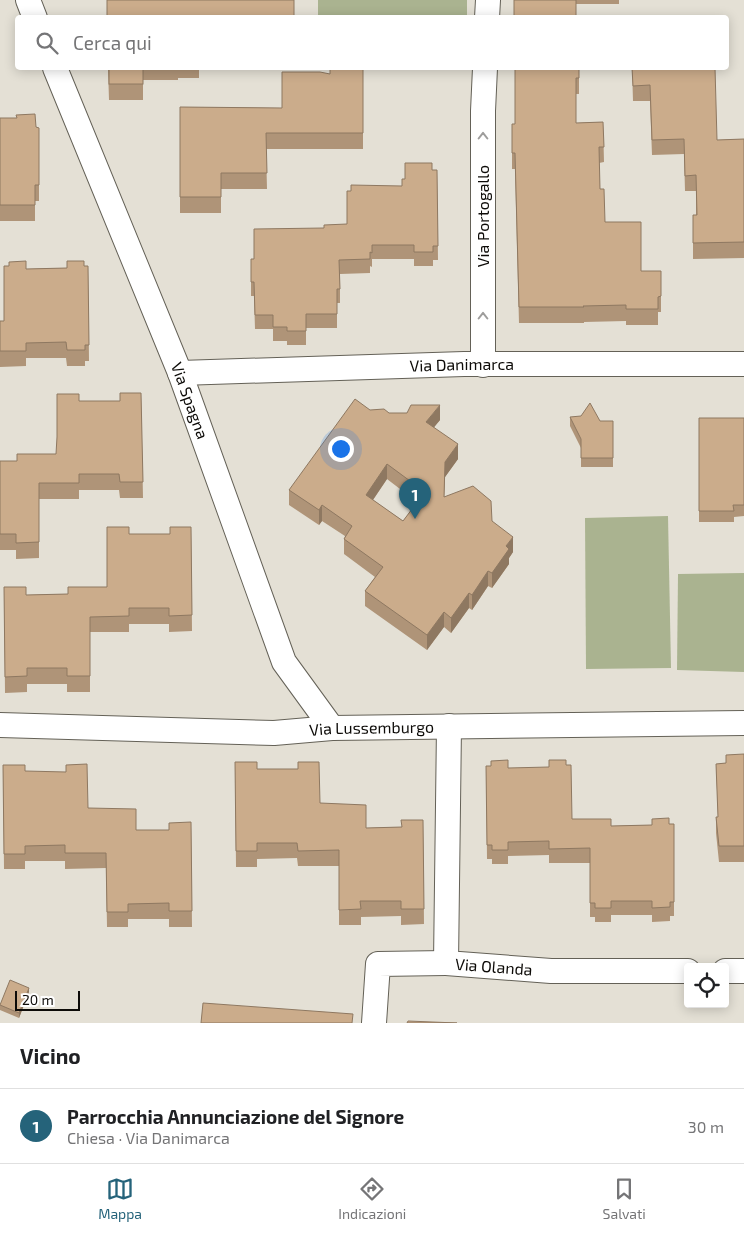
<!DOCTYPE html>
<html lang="it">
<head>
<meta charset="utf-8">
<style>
	:root { --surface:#fff; --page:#f6f6f6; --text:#202124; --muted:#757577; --line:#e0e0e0; --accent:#25637a }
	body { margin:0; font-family:"Exo 2",sans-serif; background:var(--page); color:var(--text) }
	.controls { position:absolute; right:15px; bottom:15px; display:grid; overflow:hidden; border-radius:5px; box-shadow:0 2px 12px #0003 }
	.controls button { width:45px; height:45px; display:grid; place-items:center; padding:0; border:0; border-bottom:1px solid var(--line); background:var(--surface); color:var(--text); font:25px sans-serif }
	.scale { position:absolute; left:15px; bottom:12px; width:65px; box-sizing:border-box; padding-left:5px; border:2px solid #0d0b08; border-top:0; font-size:14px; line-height:18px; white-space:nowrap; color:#0d0b08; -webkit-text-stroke:4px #fff; paint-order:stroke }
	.you { position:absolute; left:340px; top:448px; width:18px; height:18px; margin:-12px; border:4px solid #fff; border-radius:50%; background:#1a73e8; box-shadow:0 0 0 8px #1a73e833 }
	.badge { display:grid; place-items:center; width:32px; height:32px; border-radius:50%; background:var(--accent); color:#fff; font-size:16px; font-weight:700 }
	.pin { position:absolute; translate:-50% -41px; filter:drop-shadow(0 1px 2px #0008) }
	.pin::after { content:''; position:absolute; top:26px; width:18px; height:15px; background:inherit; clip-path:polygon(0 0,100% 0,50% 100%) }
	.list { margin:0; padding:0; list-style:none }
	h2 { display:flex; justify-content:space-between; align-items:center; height:65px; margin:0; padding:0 20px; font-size:21px }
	h2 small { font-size:16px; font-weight:400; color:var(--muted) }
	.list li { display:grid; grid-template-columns:32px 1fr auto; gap:15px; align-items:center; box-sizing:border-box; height:75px; padding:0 20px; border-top:1px solid var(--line) }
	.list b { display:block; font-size:19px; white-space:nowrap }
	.list p { margin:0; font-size:16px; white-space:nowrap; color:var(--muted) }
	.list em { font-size:16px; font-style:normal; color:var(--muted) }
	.icon { flex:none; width:28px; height:28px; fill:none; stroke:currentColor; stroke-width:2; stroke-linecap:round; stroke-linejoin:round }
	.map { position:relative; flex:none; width:744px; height:1023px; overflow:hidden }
	.search { position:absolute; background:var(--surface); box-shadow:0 2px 12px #0003; left:15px; right:15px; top:15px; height:55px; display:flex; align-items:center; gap:12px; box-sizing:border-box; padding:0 18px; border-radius:5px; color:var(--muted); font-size:19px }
	.sheet { height:140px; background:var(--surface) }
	nav { display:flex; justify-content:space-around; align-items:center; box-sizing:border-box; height:70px; border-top:1px solid var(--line); background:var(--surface); font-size:14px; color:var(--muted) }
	nav a { display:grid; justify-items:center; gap:2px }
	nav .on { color:var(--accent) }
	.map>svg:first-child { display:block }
	.green { fill:#aab390 }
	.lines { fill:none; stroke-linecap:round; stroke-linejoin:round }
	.minor-casing { stroke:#646157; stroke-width:26 }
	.minor { stroke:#fff; stroke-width:24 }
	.wall { fill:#af9478; fill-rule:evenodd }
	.shaded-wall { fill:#8e7861 }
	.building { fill:#cbac8b; stroke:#8e7861; fill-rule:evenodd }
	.oneway { stroke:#9e9d9c }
	.labels { text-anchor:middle; stroke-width:4.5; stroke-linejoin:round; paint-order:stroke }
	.street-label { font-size:16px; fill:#0d0b08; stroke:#fff }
</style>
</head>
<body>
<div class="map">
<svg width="744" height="1023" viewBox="0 0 744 1023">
	<rect width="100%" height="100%" fill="#e4e0d5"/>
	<g class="green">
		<rect x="318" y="0" width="149" height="17"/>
		<path d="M668,516L671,668L586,669L585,518Z"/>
		<path d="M744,573V672L677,670L678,574Z"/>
	</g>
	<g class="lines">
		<defs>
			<g id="minor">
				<path d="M28,0L35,18"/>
				<path d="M487,18L488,0"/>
				<path id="s1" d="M55,68L180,373L284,662L332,728"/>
				<path d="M483,365V111L485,68"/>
				<path id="s2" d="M180,373L464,364H744"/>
				<path id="s3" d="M0,725L274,733L332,728L744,723"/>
				<path id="s4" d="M449,726L446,963L551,971H688"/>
				<path d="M725,971H744"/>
				<path d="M374,1023L378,964L446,963"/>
			</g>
		</defs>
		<use href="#minor" class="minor-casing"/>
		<use href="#minor" class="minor"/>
	</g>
	<g class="wall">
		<path d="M514,0H619V4H576V18H514Z"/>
		<path d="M108,68H199V78H178V80H143V100H109Z"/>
		<path d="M363,68V149H266L267,189H221V213H180V107L282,108L330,74Z"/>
		<path d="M579,68V94H576V123L603,122L604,162L599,163L600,189L605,222L641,271H661V312H658V325H626V321L584,322V323H519L515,169H512V124H515Z"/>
		<path d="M632,68L717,140L744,139V258L693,259V215H696V191H685L684,154L652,155L650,101H633Z"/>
		<path d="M0,118L39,128V201H35V221H0Z"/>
		<path d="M432,170H437L438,260H433V266H414V259H372V267L370,266V273L340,274V303H337V328H306V345H287V341H273V329H255L254,296H251V259H254L324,228L347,224L402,186L405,179Z"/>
		<path d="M88,266L89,361H85V366H67L66,358H26V366L0,367V321H4L26,269L67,268Z"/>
		<path d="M141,393L143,498H120L119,490H79V499H39V558L16,559V550H0V461H17L56,454L79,401H120Z"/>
		<path d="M370,410L389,413L440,420L434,427L458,459L445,477L444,497L492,521L513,552L509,558V564L492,588L488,586L472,610L469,608L451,633L444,627L427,650L365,606V591L375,577L344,554V539L345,536L322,521L319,525L289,505V490ZM387,479L417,502L403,521L373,500Z"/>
		<path d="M570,417L600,421H613V467H581V448L570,426Z"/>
		<path d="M699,418H744V516L734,517V522H699Z"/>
		<path d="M191,527L192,631L169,632V624H129V632H90V692H67V684H27V692L5,693L4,587L26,595L68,594L107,587L129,534H170Z"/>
		<path d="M744,754V862H719L716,833V817H718L716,764L726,763Z"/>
		<path d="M235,762L257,769L366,828L401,827L423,820L424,924L401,925V916L361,917V925H339V866H298L297,858L257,859V867H236Z"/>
		<path d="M3,765L25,771L88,808L136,830H169L191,822L192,927H169V919H128V927H107L106,868L65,869V861H25V869H4Z"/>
		<path d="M486,766L572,819L611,826L652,825L674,824V916H670V921L652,922V915H611V922H595V917H590V863H549V855L508,856V864H492V859H487Z"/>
		<path d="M29,992L19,1018L0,1010V1005Z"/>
	</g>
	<g class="shaded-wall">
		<path d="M440,405V420L426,437V422Z"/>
		<path d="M458,444V459L445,477L444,512L445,462Z"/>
		<path d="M387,464V479L366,510V495Z"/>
		<path d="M322,505V521L319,525V510Z"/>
		<path d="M513,537V552L509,558V564L492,588V573L506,546Z"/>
		<path d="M488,571V586L472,610V595Z"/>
		<path d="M469,593V608L451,633V618Z"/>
		<path d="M444,612V627L427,650V635Z"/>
		<path d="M29,988V992L19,1018V1013Z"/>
	</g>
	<g class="building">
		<path d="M107,0H294V18H111V16H107Z"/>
		<rect x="514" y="0" width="62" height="18"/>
		<rect x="109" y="68" width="34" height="16"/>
		<path d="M330,68H363V133H266L267,173H221V197H180V107L282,108V72H320L330,74Z"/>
		<path d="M515,68H579V78H576V123L603,122L604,147H599L600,189H604L605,222H641V271H661V296L658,297V309H626V305L583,306L584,307H519L515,153H512V124H515Z"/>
		<path d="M632,68H715L717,140L744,139V242L693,243V215H697L696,175L685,176L684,139L652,140L650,85L633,86Z"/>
		<path d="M35,114L36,127L39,128V185H35V205H0V118H17L16,115Z"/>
		<path d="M405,163H432V170H437L438,246H433V252H414V245H372V253L370,252V259L339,260L340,289H337V314H306V331H287V327H273V315H255L254,282H251V259H254V229L324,228V225L347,224V191H351V185L402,186V179H405Z"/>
		<path d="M26,261V269L67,268V261H84V266H88L89,345H85V350H67L66,342L26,343V351H0V321H4V266H9V262Z"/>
		<path d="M120,393H141L143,482H120L119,474H79V483H39V542L16,543V534H0V461H17V454H56L57,437V394H79V401H120Z"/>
		<path d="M355,399L370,410L384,409L389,413H407L411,405H440L426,422L458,444L445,462L444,497L473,486L491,501L492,521L513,537L506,546L509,549L492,573L488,571L472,595L469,593L451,618L444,612L427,635L365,591L383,567L344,539L352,526L322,505L319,510L289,490ZM387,464L425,492L403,521L366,495Z"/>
		<path d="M590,403L600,421H613V458H581V439L570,417L581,416Z"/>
		<path d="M699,418H744V505H733L734,511H699Z"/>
		<path d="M107,527H129V534H170V527H191L192,615L169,616V608H129V616L90,617V676H67V668H27V676L5,677L4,587H26V595L68,594V587H107Z"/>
		<path d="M744,754V846H719L716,817H718L716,764L726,763V755Z"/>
		<path d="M508,760V768L549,767V760H566V765H571L572,819H611V826L652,825V819L669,818V824H674V902H670V907L652,908V901H611V908H595V903H590V848L549,849V841L508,842V850H492V845H487L486,766H491V761Z"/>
		<path d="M235,762H257V769H298V762H319L320,803L366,805V828L402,827L401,820H423L424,909H401V901H360L361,909L339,910V850L298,851L297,843H257V851H236Z"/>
		<path d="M87,764L88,808L136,809V830H169V823L191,822L192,911H169V903L128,904V912H107L106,853H65V845L25,846V854H4L3,765H25V771L66,772V765Z"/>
		<path d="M10,980L29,988L19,1013L0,1005Z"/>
		<path d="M203,1003L353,1014L352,1023H201Z"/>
		<path d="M408,1021L457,1023H407Z"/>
	</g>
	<defs><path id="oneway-chevron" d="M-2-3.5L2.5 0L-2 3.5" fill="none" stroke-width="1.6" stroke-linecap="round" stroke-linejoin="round" transform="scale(1.25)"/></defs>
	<g class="oneway">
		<use href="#oneway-chevron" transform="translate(483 136) rotate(-90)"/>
		<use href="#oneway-chevron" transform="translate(483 316) rotate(-90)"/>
	</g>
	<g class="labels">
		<g class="street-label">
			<text transform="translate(483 216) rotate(-90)" y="6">Via Portogallo</text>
			<text dy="6" stroke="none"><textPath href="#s2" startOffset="282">Via Danimarca</textPath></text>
			<text dy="6" stroke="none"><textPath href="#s1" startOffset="359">Via Spagna</textPath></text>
			<text dy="6" stroke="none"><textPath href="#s3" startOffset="372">Via Lussemburgo</textPath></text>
			<text dy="6" stroke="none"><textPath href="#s4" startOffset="285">Via Olanda</textPath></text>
		</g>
	</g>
</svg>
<div class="controls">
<button><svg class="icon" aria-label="locate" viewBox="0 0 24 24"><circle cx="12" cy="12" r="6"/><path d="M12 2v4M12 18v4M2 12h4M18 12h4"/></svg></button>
</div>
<div class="scale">20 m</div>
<div class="you"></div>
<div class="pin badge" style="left:415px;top:519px">1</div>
<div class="search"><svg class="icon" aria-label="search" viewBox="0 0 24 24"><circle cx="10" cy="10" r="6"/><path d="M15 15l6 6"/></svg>Cerca qui</div>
</div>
<section class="sheet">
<h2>Vicino<small></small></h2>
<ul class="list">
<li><span class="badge">1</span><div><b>Parrocchia Annunciazione del Signore</b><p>Chiesa · Via Danimarca</p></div><em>30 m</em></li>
</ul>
</section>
<nav>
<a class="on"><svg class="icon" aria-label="map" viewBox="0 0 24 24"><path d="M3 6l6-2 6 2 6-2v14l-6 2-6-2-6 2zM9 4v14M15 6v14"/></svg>Mappa</a>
<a><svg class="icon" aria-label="directions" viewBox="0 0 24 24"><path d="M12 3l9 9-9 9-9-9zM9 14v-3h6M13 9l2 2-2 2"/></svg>Indicazioni</a>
<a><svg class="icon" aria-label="saved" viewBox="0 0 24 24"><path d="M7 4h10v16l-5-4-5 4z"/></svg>Salvati</a>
</nav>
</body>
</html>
